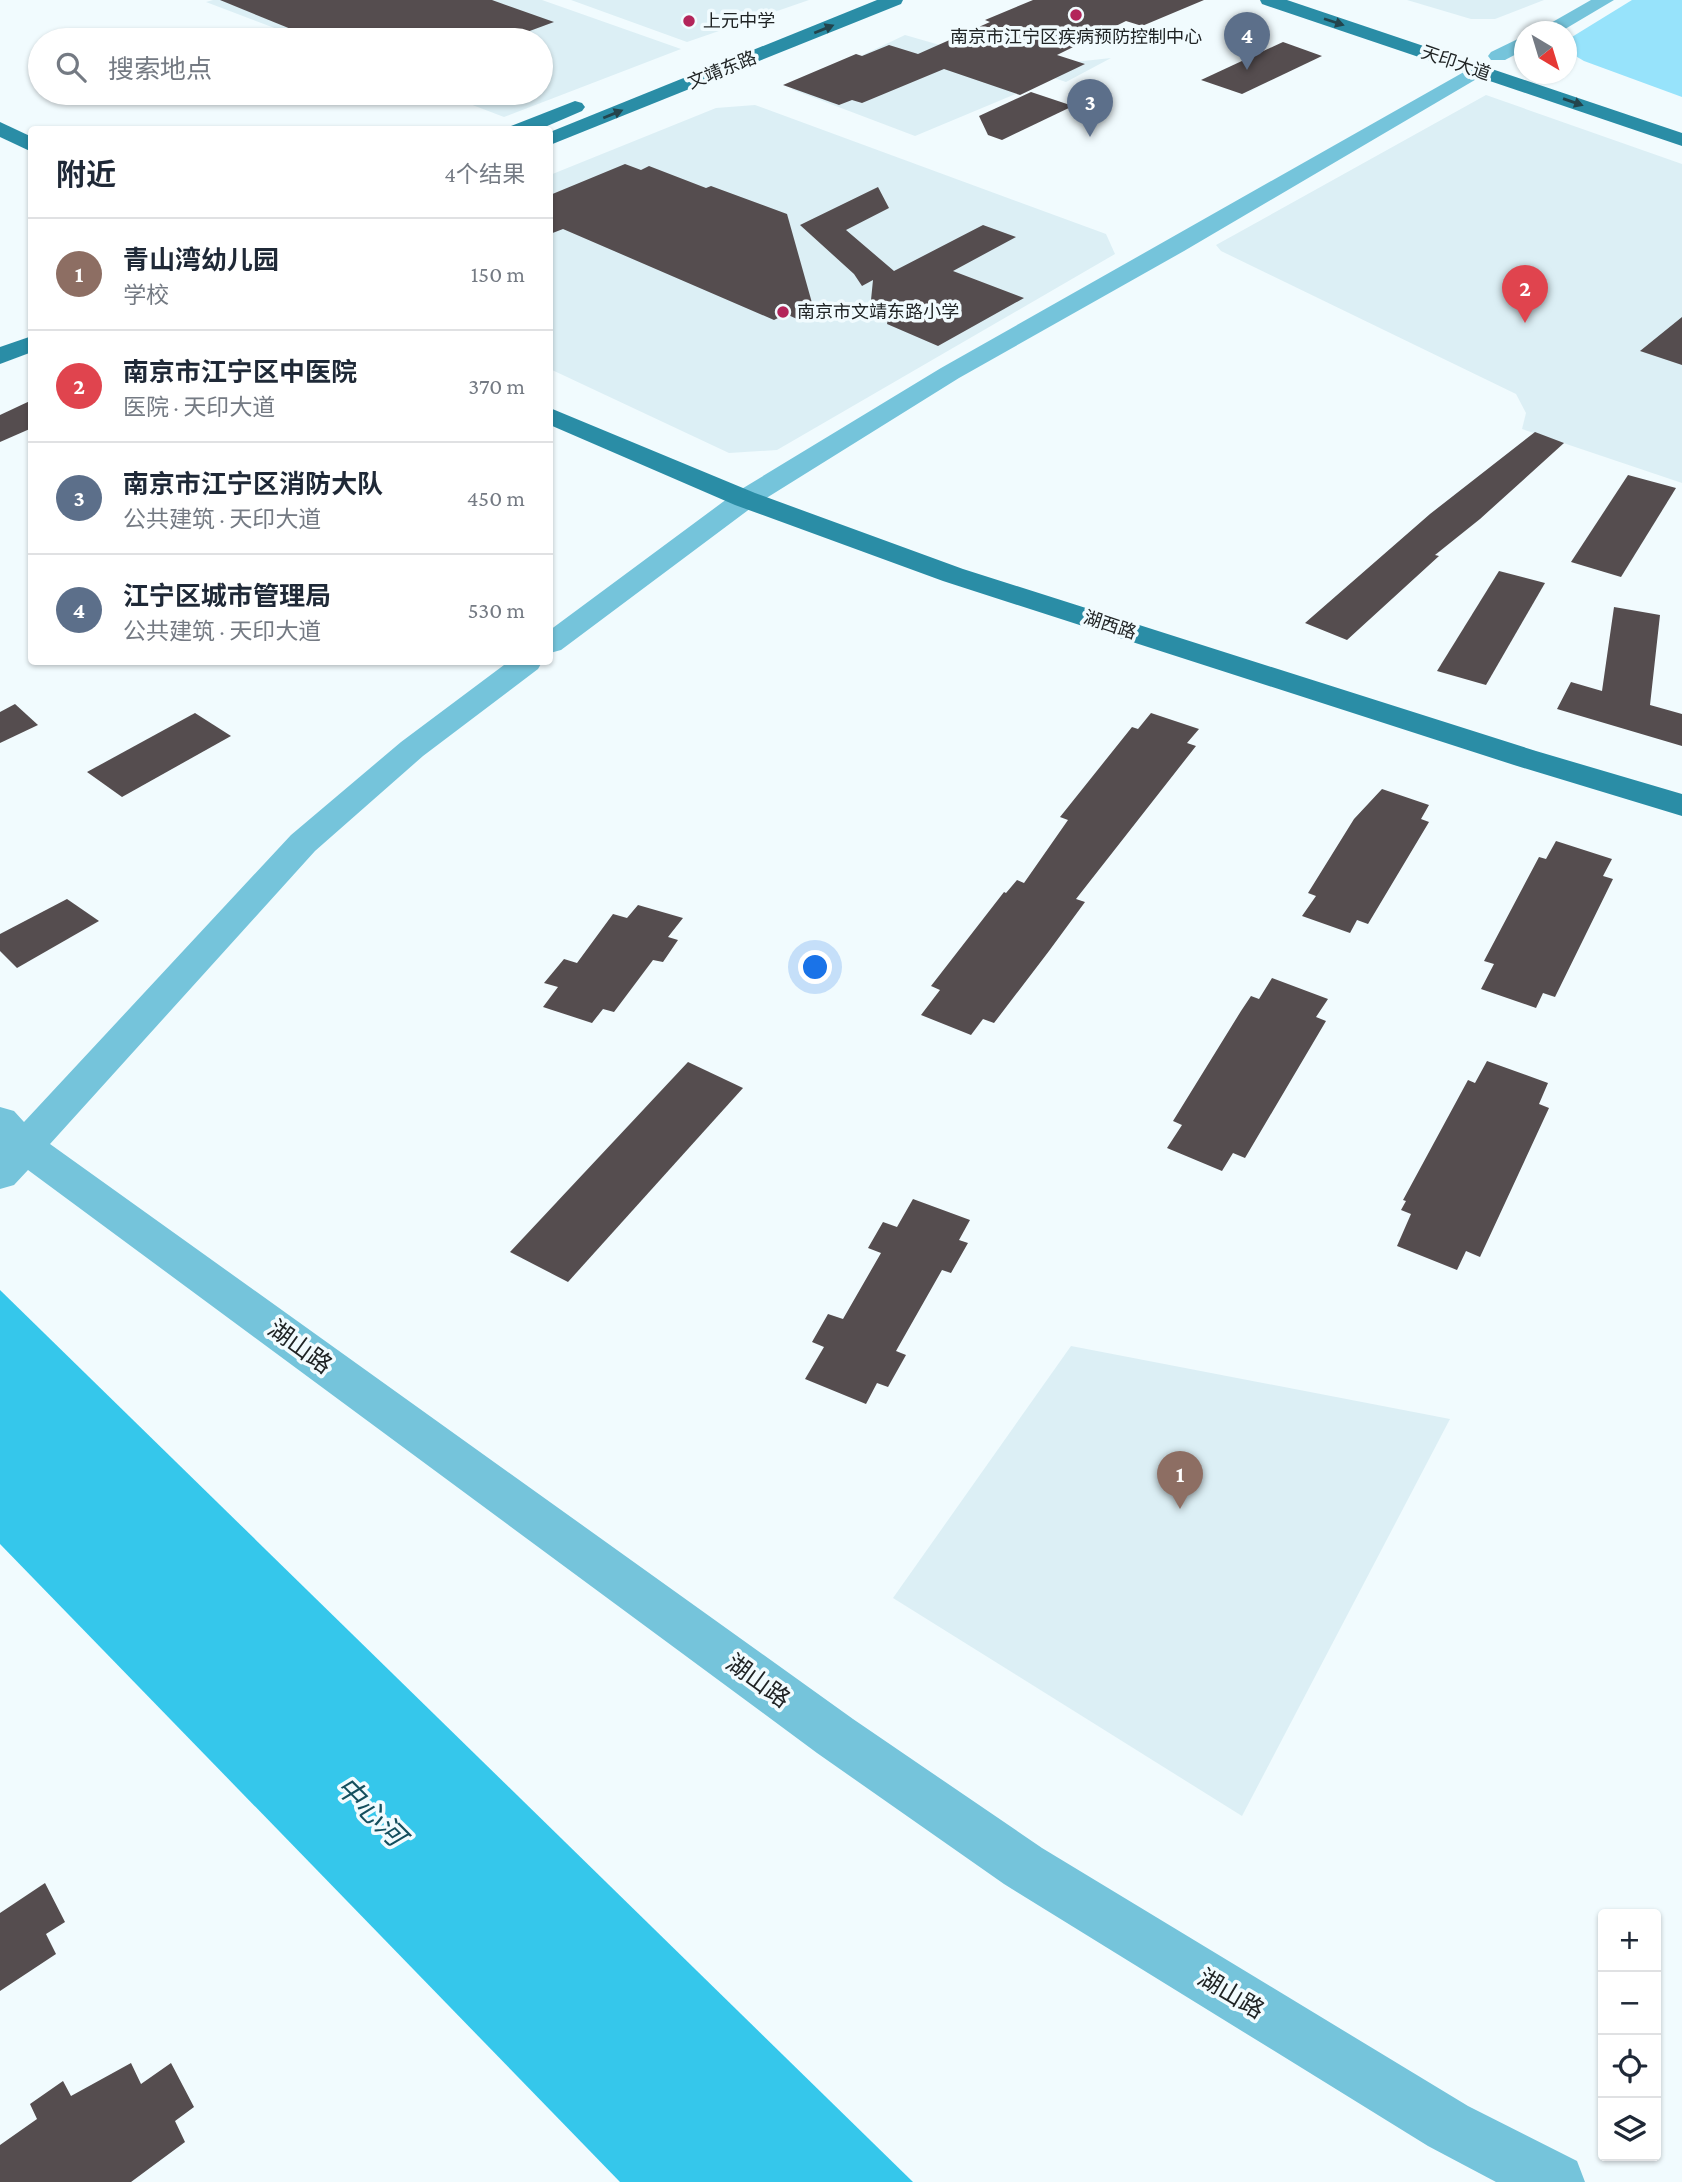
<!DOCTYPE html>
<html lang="zh">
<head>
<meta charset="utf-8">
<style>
	:root { --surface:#fff; --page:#f2f2f3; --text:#1f2937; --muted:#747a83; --line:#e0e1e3; --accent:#b3255a }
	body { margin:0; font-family:"Crimson Pro","Noto Sans SC",serif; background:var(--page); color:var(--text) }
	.controls { position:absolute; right:21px; bottom:21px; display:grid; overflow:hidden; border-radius:7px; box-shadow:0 2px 5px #0004 }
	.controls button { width:63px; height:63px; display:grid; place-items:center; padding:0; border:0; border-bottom:2px solid var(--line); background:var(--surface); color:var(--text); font:35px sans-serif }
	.compass { position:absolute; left:1514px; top:21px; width:63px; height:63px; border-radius:50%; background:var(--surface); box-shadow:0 2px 5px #0004; rotate:142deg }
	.you { position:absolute; left:816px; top:968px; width:24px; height:24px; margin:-18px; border:5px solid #fff; border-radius:50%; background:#1a73e8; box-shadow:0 0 0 10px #1a73e833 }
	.badge { display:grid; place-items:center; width:46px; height:46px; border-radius:50%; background:var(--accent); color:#fff; font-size:23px; font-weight:700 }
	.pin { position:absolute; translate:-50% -58px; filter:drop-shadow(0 2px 4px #0008) }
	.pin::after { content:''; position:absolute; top:37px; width:24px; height:21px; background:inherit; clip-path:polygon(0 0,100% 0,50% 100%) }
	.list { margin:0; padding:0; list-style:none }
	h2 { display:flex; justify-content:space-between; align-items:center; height:91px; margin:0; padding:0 28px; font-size:30px }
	h2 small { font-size:23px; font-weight:400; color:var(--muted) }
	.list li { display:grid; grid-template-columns:46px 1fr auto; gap:21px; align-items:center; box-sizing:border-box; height:112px; padding:0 28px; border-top:2px solid var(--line) }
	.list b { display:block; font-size:26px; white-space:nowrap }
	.list p { margin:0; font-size:23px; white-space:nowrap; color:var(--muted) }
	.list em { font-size:23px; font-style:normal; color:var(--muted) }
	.icon { flex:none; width:38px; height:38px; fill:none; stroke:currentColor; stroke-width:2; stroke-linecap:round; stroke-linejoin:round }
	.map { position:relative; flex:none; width:1682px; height:2182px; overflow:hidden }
	.search { position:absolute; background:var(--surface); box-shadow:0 2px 5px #0004; left:28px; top:28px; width:525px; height:77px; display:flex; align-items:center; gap:18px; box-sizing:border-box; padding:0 24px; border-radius:38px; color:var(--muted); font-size:26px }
	.panel { position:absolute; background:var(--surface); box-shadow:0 2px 5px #0004; left:28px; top:126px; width:525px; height:539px; border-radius:7px }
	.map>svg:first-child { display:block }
	.built { fill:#dceff5 }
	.green { fill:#97e3fb }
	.water { fill:#35c7eb }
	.building { fill:#554d4f }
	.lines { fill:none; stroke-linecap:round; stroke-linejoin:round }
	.minor { fill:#75c4db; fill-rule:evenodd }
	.major { fill:#2a8da6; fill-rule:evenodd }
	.oneway { fill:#23444c }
	.poi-dot { fill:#b3255a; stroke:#f1fbfe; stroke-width:2.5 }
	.labels { text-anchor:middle; stroke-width:7; stroke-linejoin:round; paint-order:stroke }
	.far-poi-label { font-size:18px; fill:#202425; stroke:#f1fbfe; text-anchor:start }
	.far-street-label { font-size:18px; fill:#202425; stroke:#f1fbfe }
	.near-street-label { font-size:24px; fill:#202425; stroke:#f1fbfe }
	.near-water-label { font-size:28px; font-style:italic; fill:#144f5e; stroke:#f1fbfe }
</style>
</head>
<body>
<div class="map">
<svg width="1682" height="2182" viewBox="0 0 1682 2182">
	<rect width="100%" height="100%" fill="#f1fbfe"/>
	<g class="built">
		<path d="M213,0H542L681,49L504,117L441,93H541V40H306L206,2Z"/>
		<path d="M571,0H809L687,42Z"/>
		<path d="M1407,0H1544L1495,19H1471Z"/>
		<path d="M905,35L1020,68L1111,58L1066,82L1054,78L915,136L791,89Z"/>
		<path d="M1486,95L1682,164V483L1522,429L1526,413L1516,394L1221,251L1216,245Z"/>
		<path d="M755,105L1106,234L1115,254L777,450L729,453L550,369V175L716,108Z"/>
		<path d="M1071,1346L1450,1419L1242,1816L893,1598Z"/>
	</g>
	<path class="green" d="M1632,0H1682V97L1584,61L1567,51V40Z"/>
	<path class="water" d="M0,1290L913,2182H620L0,1544Z"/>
	<g class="building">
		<path d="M220,0H492L554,22L505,40H318Z"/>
		<path d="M1033,0H1204L1142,26L1126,21L1057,55L1085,64L1020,95L944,69L862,103L852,100L839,105L783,85L856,54L862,56L889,45L918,54L990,22L985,20Z"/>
		<path d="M1283,42L1322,56L1242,94L1201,80Z"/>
		<path d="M1031,92L1073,106L1002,140L988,135L979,116Z"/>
		<path d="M625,164L641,170L649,166L706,188L711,186L787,214L814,310L797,319L786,314L774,320L563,229L550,234V195Z"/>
		<path d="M878,187L889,208L846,230L894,271L983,225L1016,237L953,271L1024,298L938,346L887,324L889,314H881L871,300L873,280L862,286L854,274L800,225Z"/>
		<path d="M1682,317V365L1640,351Z"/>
		<path d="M32,400V428L0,442V415Z"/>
		<path d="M1535,432L1564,443L1480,519L1435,555L1439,556L1347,640L1305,623L1430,514Z"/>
		<path d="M1628,475L1676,488L1621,577L1571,562Z"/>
		<path d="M1499,571L1545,583L1486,685L1437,671Z"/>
		<path d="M1614,607L1660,615L1650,705L1682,714V746L1557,709L1571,682L1602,691Z"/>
		<path d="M15,704L38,725L0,743V712Z"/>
		<path d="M195,713L231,736L122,797L87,772Z"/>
		<path d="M1151,713L1199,729L1187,743L1196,746L1076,899L1085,902L1049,951L994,1023L983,1019L971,1035L921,1015L940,990L931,986L1004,892L1006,893L1017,880L1024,883L1068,820L1060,817L1132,727L1138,729Z"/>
		<path d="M1382,789L1429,805L1421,819L1429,822L1368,924L1357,920L1350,933L1302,916L1316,896L1308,893L1354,819Z"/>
		<path d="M1556,841L1612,859L1603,876L1613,879L1555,997L1543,993L1536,1008L1481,989L1494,964L1484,961L1539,857L1546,859Z"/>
		<path d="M67,899L99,921L17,968L0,951V934Z"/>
		<path d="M638,905L683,918L668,937L678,940L663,962L653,960L614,1012L603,1009L592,1023L543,1007L558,987L544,983L564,959L577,963L613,914L627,918Z"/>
		<path d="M1272,978L1328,999L1316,1017L1326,1021L1245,1158L1233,1153L1222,1171L1167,1148L1182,1125L1173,1121L1241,1011L1251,996L1259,999Z"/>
		<path d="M1487,1061L1548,1083L1539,1104L1549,1108L1480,1257L1466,1251L1457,1270L1397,1246L1411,1214L1401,1210L1406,1201L1403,1200L1468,1080L1475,1083Z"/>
		<path d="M688,1062L743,1088L568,1282L510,1252Z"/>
		<path d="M913,1199L970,1220L959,1240L968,1243L951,1273L942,1270L896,1351L906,1355L888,1387L877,1383L866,1404L805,1379L824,1347L812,1342L828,1314L843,1319L881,1253L868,1248L883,1222L897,1227Z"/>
		<path d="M45,1883L65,1922L46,1934L56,1954L0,1991V1913Z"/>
		<path d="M131,2063L141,2084L171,2063L194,2107L175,2121L185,2142L131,2182H0V2145L37,2119L30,2104L63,2081L71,2096Z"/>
	</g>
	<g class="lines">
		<g class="minor">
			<path d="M1591,0H1614L1560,32H1535Z"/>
			<path d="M1524,36V50L1505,60H1491L1488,56L1491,52Z"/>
			<path d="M1478,64L1485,66L1488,70L1485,74L1184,251L959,378L755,505L561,650L550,653V630L735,493L941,368Z"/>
			<path d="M508,662H542L538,669L423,756L315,851L50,1144L853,1719L1042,1848L1468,2106L1577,2161L1585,2182H1496L1428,2146L1004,1884L817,1753L28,1170L14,1185L0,1189V1107L14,1111L24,1122L291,835L401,742Z"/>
		</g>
		<g class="major">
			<path d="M877,0H903L901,4L550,145V132Z"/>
			<path d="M1260,0H1287L1682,133V146L1262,4Z"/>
			<path d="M575,101L582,103L585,107L582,111L538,130H508L511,126Z"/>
			<path d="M0,122L32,137V152L0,137Z"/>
			<path d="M32,336V352L0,364V347Z"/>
			<path d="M550,408L755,493L963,569L1536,751L1682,794V816L1514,765L943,581L735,505L550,425Z"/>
		</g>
	</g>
	<defs><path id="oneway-solid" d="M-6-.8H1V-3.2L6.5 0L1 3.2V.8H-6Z" transform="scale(1.75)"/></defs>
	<g class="oneway">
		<use href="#oneway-solid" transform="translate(1334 22) rotate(18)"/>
		<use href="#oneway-solid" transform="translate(824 29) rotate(-22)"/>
		<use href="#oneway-solid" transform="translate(1573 102) rotate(19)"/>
		<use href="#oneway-solid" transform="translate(613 114) rotate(-22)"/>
	</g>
	<g class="poi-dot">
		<circle cx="1076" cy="15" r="7"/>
		<circle cx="689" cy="21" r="7"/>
		<circle cx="783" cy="312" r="7"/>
	</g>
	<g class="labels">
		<g class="far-poi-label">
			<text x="703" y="27">上元中学</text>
			<text x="1076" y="43" text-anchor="middle">南京市江宁区疾病预防控制中心</text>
			<text x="797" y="318">南京市文靖东路小学</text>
		</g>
		<g class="far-street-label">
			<text transform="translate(1456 63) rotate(19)" y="6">天印大道</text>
			<text transform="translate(722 70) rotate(-22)" y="6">文靖东路</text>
			<text transform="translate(1110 625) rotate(18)" y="6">湖西路</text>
		</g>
		<g class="near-street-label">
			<text transform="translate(300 1347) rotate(36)" y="8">湖山路</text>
			<text transform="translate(758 1681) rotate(36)" y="8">湖山路</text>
			<text transform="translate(1231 1994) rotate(31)" y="8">湖山路</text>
		</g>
		<g class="near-water-label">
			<text transform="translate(371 1811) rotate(45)" y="10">中心河</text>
		</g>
	</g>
</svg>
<div class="controls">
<button>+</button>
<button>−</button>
<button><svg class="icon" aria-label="locate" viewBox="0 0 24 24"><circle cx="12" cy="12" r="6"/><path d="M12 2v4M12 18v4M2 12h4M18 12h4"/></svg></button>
<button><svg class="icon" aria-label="layers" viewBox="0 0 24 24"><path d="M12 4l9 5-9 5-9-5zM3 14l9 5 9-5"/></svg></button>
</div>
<svg class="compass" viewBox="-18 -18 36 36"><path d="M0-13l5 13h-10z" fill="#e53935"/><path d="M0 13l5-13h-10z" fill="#747a83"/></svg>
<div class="you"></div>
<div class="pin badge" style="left:1180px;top:1509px;background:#8d6e63">1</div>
<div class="pin badge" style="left:1525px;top:323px;background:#e0444e">2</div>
<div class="pin badge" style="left:1090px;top:137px;background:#5c6f8a">3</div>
<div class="pin badge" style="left:1247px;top:70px;background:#5c6f8a">4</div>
<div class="search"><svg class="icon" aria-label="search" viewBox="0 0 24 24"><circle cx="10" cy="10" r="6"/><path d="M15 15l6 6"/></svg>搜索地点</div>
<section class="panel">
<h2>附近<small>4个结果</small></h2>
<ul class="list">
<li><span class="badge" style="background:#8d6e63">1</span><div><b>青山湾幼儿园</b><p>学校</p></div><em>150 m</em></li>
<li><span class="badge" style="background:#e0444e">2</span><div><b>南京市江宁区中医院</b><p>医院 · 天印大道</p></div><em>370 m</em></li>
<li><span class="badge" style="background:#5c6f8a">3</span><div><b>南京市江宁区消防大队</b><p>公共建筑 · 天印大道</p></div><em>450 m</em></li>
<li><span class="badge" style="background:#5c6f8a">4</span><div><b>江宁区城市管理局</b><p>公共建筑 · 天印大道</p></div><em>530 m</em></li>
</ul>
</section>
</div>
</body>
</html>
